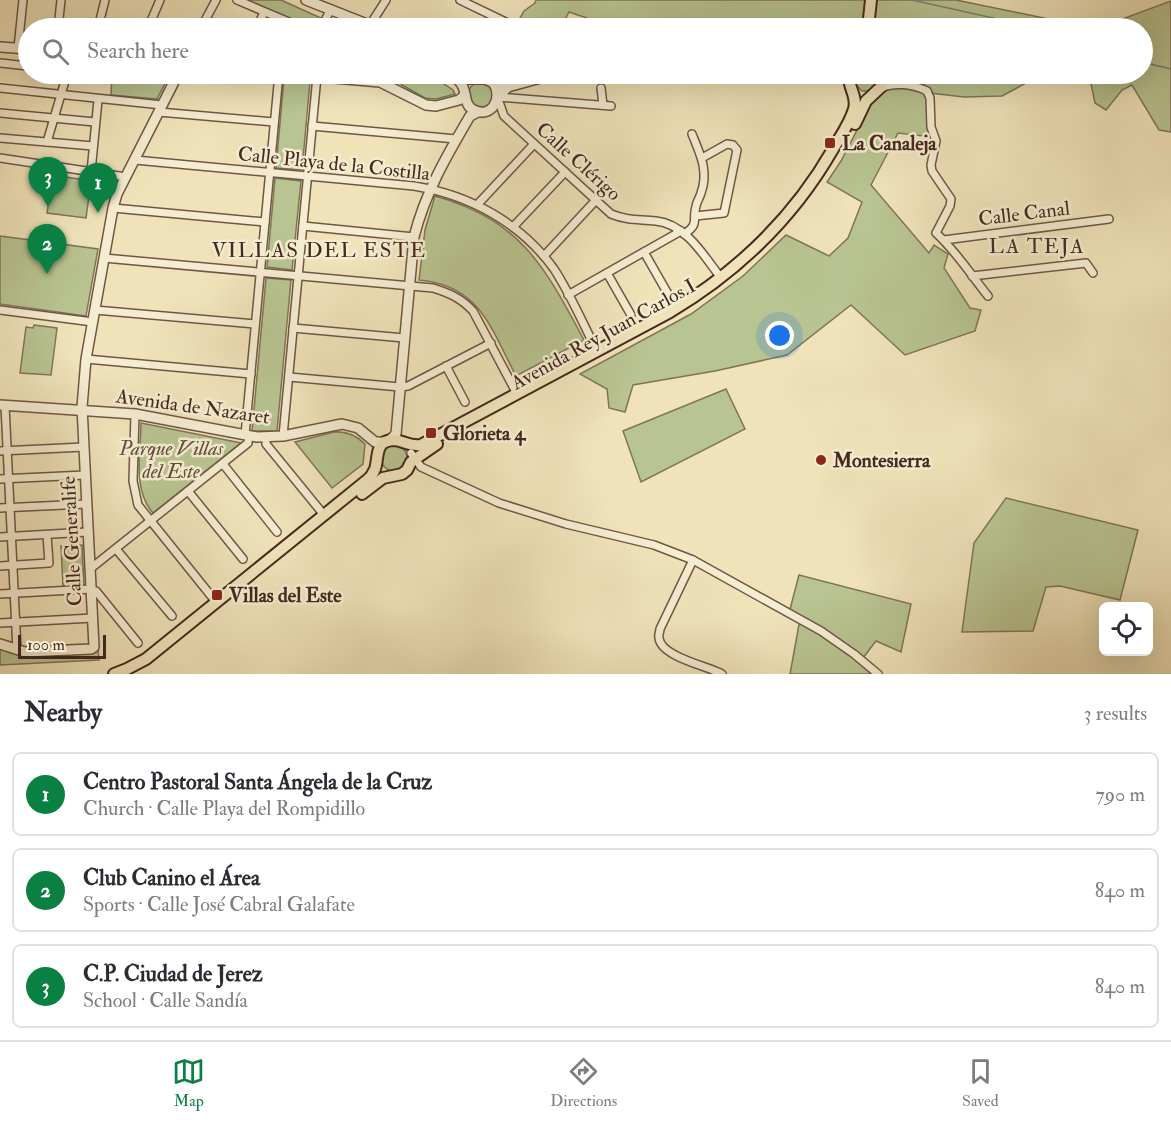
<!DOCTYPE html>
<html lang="en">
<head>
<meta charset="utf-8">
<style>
	:root { --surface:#fff; --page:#f2f2f3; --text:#2b2b33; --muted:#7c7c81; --line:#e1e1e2; --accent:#0b8043 }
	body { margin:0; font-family:"IM FELL Double Pica",serif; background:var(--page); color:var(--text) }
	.controls { position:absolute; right:18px; bottom:18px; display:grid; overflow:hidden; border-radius:9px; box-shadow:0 6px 24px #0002 }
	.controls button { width:54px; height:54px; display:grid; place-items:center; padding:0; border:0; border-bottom:2px solid var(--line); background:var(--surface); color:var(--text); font:30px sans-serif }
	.scale { position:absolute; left:18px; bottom:15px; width:88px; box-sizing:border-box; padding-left:6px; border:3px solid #46281d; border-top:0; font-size:16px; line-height:21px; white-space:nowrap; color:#46281d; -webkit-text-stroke:4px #f5edd2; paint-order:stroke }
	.you { position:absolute; left:780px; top:336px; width:21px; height:21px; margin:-15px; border:4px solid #fff; border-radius:50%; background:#1a73e8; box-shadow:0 0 0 9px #1a73e833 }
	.badge { display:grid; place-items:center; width:39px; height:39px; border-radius:50%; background:var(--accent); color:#fff; font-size:20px; font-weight:700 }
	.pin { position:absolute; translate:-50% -50px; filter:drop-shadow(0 2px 3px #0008) }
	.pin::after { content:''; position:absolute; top:32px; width:21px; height:18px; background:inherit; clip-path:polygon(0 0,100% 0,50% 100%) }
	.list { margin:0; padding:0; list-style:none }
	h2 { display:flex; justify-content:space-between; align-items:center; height:78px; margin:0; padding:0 24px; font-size:26px }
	h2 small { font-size:20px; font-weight:400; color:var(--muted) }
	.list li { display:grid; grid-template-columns:39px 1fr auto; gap:18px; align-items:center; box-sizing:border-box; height:84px; margin:0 12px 12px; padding:0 12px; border:2px solid var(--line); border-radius:9px }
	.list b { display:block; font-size:22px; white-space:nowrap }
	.list p { margin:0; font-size:20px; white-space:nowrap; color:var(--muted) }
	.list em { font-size:20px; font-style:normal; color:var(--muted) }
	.icon { flex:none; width:33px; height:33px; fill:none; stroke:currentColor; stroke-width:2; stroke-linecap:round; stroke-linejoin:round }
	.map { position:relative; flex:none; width:1171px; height:674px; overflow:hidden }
	.search { position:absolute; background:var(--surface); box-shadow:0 6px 24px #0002; left:18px; right:18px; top:18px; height:66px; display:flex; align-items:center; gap:15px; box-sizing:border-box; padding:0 21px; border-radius:33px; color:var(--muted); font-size:22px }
	.sheet { height:366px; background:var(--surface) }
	nav { display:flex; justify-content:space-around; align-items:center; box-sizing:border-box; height:84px; border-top:2px solid var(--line); background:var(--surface); font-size:16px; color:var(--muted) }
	nav a { display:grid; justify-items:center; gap:3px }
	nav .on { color:var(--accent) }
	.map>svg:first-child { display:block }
	.green { fill:#b8c491; stroke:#7f7657; stroke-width:1.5 }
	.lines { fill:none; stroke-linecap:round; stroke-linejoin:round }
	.stream { stroke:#798272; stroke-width:1.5 }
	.minor-casing { stroke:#705744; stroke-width:10 }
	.tertiary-casing { stroke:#705744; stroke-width:12 }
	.primary-casing { stroke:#46281d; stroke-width:14 }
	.minor { stroke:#f5edd2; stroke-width:7 }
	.tertiary { stroke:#f5edd2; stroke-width:9 }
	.primary { stroke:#f0e3ba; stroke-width:10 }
	.poi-dot { fill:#8f2418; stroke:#f5edd2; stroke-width:2 }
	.labels { text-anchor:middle; stroke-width:5; stroke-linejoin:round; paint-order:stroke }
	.poi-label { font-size:20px; font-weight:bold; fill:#46281d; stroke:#f5edd2; text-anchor:start }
	.street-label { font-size:20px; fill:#46281d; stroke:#f5edd2 }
	.park-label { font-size:20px; font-style:italic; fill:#624f3a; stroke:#f5edd2 }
	.neighbourhood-label { font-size:21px; letter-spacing:1.5px; fill:#46281d; stroke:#f5edd2 }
</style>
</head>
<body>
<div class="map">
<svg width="1171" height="674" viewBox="0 0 1171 674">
	<rect width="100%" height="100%" fill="#f0e3ba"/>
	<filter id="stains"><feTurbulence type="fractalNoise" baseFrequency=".00333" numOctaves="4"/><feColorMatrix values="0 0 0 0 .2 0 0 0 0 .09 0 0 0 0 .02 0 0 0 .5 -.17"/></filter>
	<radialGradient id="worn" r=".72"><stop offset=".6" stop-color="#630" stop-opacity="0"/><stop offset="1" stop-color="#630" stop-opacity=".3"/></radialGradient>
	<g class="green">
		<path d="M246,0H281L321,18L315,28H312Z"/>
		<path d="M536,0H956L1092,28H616L569,12L561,28H534L519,20L524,11L535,3Z"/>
		<path d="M1171,1V132L1159,130L1132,85L1122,90L1106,110L1095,103L1089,74H1142V28H1098Z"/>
		<path d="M112,74H170L157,99L111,95Z"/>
		<path d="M367,74H429L453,90L455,94L436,99L425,98L388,77Z"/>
		<path d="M854,74H878L877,85L870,91H862L853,82Z"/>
		<path d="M894,74H1064L1060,76L1041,75L1002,96L964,97L930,93L924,85L898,81Z"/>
		<path d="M284,78L310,81L302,170L276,168Z"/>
		<circle cx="481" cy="95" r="13"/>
		<path d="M894,87L923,91L927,97L933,137L898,133L871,185L929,253L934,245L948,254L944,268L970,308L981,310L975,331L905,355L851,305L787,355L715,371L633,385L625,412L609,408L607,389L580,374L691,314L743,276L786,235L829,256L848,238L862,202L827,182L841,161L870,105L884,91Z"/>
		<path d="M53,175L91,181L86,218L47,213Z"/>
		<path d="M275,178L301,181L292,270L267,267Z"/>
		<path d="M435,196C521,220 545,267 584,340L516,376C491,329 480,285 419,280L425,230Z"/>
		<path d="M0,236L98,249L86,316L0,304Z"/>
		<path d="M266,278L291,280L277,431H252Z"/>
		<path d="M34,325L57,328L51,375L20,373L26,327L33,328Z"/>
		<path d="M726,389L745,429L641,482L623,431Z"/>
		<path d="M141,423L241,443L153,513C132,489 141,453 141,423Z"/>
		<path d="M334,432C347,431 356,435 365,444L363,464L332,488L295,442Z"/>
		<circle cx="394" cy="458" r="13"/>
		<path d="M1006,498L1138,530L1120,600L1060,586L1046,587L1033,631L962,632L974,543Z"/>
		<path d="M82,545L84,585L63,586L61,546Z"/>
		<path d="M799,575L911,604L901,652L876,641L863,658L881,674H790L800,619L788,617Z"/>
		<path d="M0,647L17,653L98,649L99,660L0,665Z"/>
	</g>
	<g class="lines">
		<g class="stream">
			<path d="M912,0L1038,28"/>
			<path d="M1142,62L1171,69"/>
		</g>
		<defs>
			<g id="minor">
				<path d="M237,0L303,28"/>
				<path d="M460,0L518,28"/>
				<path d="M370,25L386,0"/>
				<path d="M58,28L61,0"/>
				<path d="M98,28L105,0"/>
				<path d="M148,28L160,0"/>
				<path d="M201,28L216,0"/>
				<path d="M257,28L264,12"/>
				<path d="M321,28L331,9"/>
				<path d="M18,48L23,0"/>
				<path d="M0,63L28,66"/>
				<path d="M0,88L162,105"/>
				<path d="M601,88L603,105"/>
				<path d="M881,88C895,82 913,84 927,91L930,98L931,127L936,141L931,165L932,171L951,199L950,206L936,233C956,251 971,275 988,296"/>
				<path d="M498,97L611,106"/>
				<path d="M498,99L504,116L611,214C629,221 638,219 656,221C686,224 704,256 721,278"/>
				<path d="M159,112L274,122"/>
				<path d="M0,113L95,122"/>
				<path d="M312,126L456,139"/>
				<path d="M0,138L93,146"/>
				<path d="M47,142L67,74"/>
				<path d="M0,158L126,177"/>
				<path d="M135,160L414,186C470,195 521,223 554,269C571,295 583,324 597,351"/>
				<path d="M91,172L98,100"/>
				<path d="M477,205L534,144"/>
				<path d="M113,208L265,222"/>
				<path d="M695,216L724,213L737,150L733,145L727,144L702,158"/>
				<path d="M303,226L414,237"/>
				<path d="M513,227L565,172"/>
				<path d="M684,234C700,224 692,220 696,206C697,201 700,197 701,193C709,171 700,154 692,134"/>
				<path d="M944,240L1109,219"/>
				<path d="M644,252L668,294"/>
				<path d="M544,256L596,200"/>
				<path d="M104,258L433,288C449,293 461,298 473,311L517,394"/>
				<path d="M607,273L631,315"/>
				<path d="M972,276L1086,263L1093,273"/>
				<path d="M568,295L681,231"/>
				<path d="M0,310L93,322"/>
				<path d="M95,310L255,324"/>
				<path d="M293,328L404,338"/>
				<path d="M86,359L251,374"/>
				<path d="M446,366L465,402"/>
				<path d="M289,377L400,387L408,386L491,343"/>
				<path d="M5,406L17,650"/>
				<path d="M135,414L133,481L138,505L216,602"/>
				<path d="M245,435L279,74"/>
				<path d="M283,436L317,76"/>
				<path d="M266,437V444L324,515"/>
				<path d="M0,451L84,447"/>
				<path d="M411,453L421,467L499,503L566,524L654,545L693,560L821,631L854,654L878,674"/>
				<path d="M223,464L277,532"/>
				<path d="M0,479L85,475"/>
				<path d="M188,491L243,559"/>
				<path d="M0,508L86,504"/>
				<path d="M0,537L88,532"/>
				<path d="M116,549L172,616"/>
				<path d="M693,560L660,629C660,632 658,635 659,638C661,657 708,666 722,674"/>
				<path d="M0,566L49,563L47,535"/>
				<path d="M90,569L248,443L249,436"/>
				<path d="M91,591H96L138,643"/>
				<path d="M0,594L91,589"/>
				<path d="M0,623L93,618"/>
			</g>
			<g id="tertiary">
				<path d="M306,0L377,28"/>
				<path d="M0,47L28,49"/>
				<path d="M288,74L380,82L426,105L436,106L459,100L465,95"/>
				<path d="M449,74C455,77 460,80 463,87C467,96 464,107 476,111C493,117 502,97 494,84"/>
				<path d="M643,74L658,75L681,74"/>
				<path d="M799,74H823"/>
				<path d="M457,79H485L500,86"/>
				<path d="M498,97L508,87L555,74"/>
				<path d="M0,405L135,414L257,437L283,436L342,424L358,428L375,442H386"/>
				<path d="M389,441L396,434L414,237C425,193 447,155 470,116L478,112"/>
				<path d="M0,644L25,652L91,649L94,647L82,407L86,359L113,208L117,194L178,74"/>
			</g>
			<g id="primary">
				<path d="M868,28L871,0"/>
				<path d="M855,124L866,101L882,86L883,74"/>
				<path d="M362,494L383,478L402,474L407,470L411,462L437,444"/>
				<path d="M114,674L127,669L146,659L366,481C370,478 373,474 375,469C379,458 374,441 393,440C403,440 409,447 421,445L670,312C737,272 794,217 833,149C840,137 850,123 854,109C858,96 847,86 849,74"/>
			</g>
		</defs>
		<use href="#minor" class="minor-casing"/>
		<use href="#tertiary" class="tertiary-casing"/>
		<use href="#primary" class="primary-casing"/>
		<use href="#minor" class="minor"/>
		<use href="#tertiary" class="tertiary"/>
		<use href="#primary" class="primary"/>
	</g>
	<g class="poi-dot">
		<rect x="824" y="137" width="12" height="12" rx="3"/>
		<rect x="425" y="427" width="12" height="12" rx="3"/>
		<circle cx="821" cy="460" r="6"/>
		<rect x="211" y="589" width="12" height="12" rx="3"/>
	</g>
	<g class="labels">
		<g class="poi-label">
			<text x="842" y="150">La Canaleja</text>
			<text x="443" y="440">Glorieta 4</text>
			<text x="833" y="467">Montesierra</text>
			<text x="229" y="602">Villas del Este</text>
		</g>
		<g class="street-label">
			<text transform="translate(579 161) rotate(42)" y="7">Calle Clérigo</text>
			<text transform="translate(334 163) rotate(6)" y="7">Calle Playa de la Costilla</text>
			<text transform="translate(1024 213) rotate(-7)" y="7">Calle Canal</text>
			<text transform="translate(603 334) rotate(-29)" y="7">Avenida Rey Juan Carlos I</text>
			<text transform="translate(193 406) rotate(8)" y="7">Avenida de Nazaret</text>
			<text transform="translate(71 541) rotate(-93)" y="7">Calle Generalife</text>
		</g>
		<g class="park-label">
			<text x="171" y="455">Parque Villas<tspan x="171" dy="23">del Este</tspan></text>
		</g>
		<g class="neighbourhood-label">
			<text x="1037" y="253">LA TEJA</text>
			<text x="319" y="257">VILLAS DEL ESTE</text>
		</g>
	</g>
	<rect width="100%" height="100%" filter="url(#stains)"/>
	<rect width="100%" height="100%" fill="url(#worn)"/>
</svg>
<div class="controls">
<button><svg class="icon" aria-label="locate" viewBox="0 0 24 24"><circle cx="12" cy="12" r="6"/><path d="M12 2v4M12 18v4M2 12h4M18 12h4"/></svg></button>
</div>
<div class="scale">100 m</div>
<div class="you"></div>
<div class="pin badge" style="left:98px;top:213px">1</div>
<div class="pin badge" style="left:47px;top:274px">2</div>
<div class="pin badge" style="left:48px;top:207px">3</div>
<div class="search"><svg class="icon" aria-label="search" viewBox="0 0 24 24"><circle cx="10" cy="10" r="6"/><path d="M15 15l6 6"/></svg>Search here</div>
</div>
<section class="sheet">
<h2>Nearby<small>3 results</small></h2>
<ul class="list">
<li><span class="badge">1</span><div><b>Centro Pastoral Santa Ángela de la Cruz</b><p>Church · Calle Playa del Rompidillo</p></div><em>790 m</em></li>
<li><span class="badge">2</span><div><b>Club Canino el Área</b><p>Sports · Calle José Cabral Galafate</p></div><em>840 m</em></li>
<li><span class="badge">3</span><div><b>C.P. Ciudad de Jerez</b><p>School · Calle Sandía</p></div><em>840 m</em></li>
</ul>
</section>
<nav>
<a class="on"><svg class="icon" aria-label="map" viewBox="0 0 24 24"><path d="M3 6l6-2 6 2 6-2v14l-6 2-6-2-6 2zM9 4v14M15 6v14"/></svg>Map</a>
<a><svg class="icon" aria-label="directions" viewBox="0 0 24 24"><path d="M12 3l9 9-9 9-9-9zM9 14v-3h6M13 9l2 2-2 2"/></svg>Directions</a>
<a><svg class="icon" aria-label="saved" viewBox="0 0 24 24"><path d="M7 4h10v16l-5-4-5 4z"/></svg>Saved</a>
</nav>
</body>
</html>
